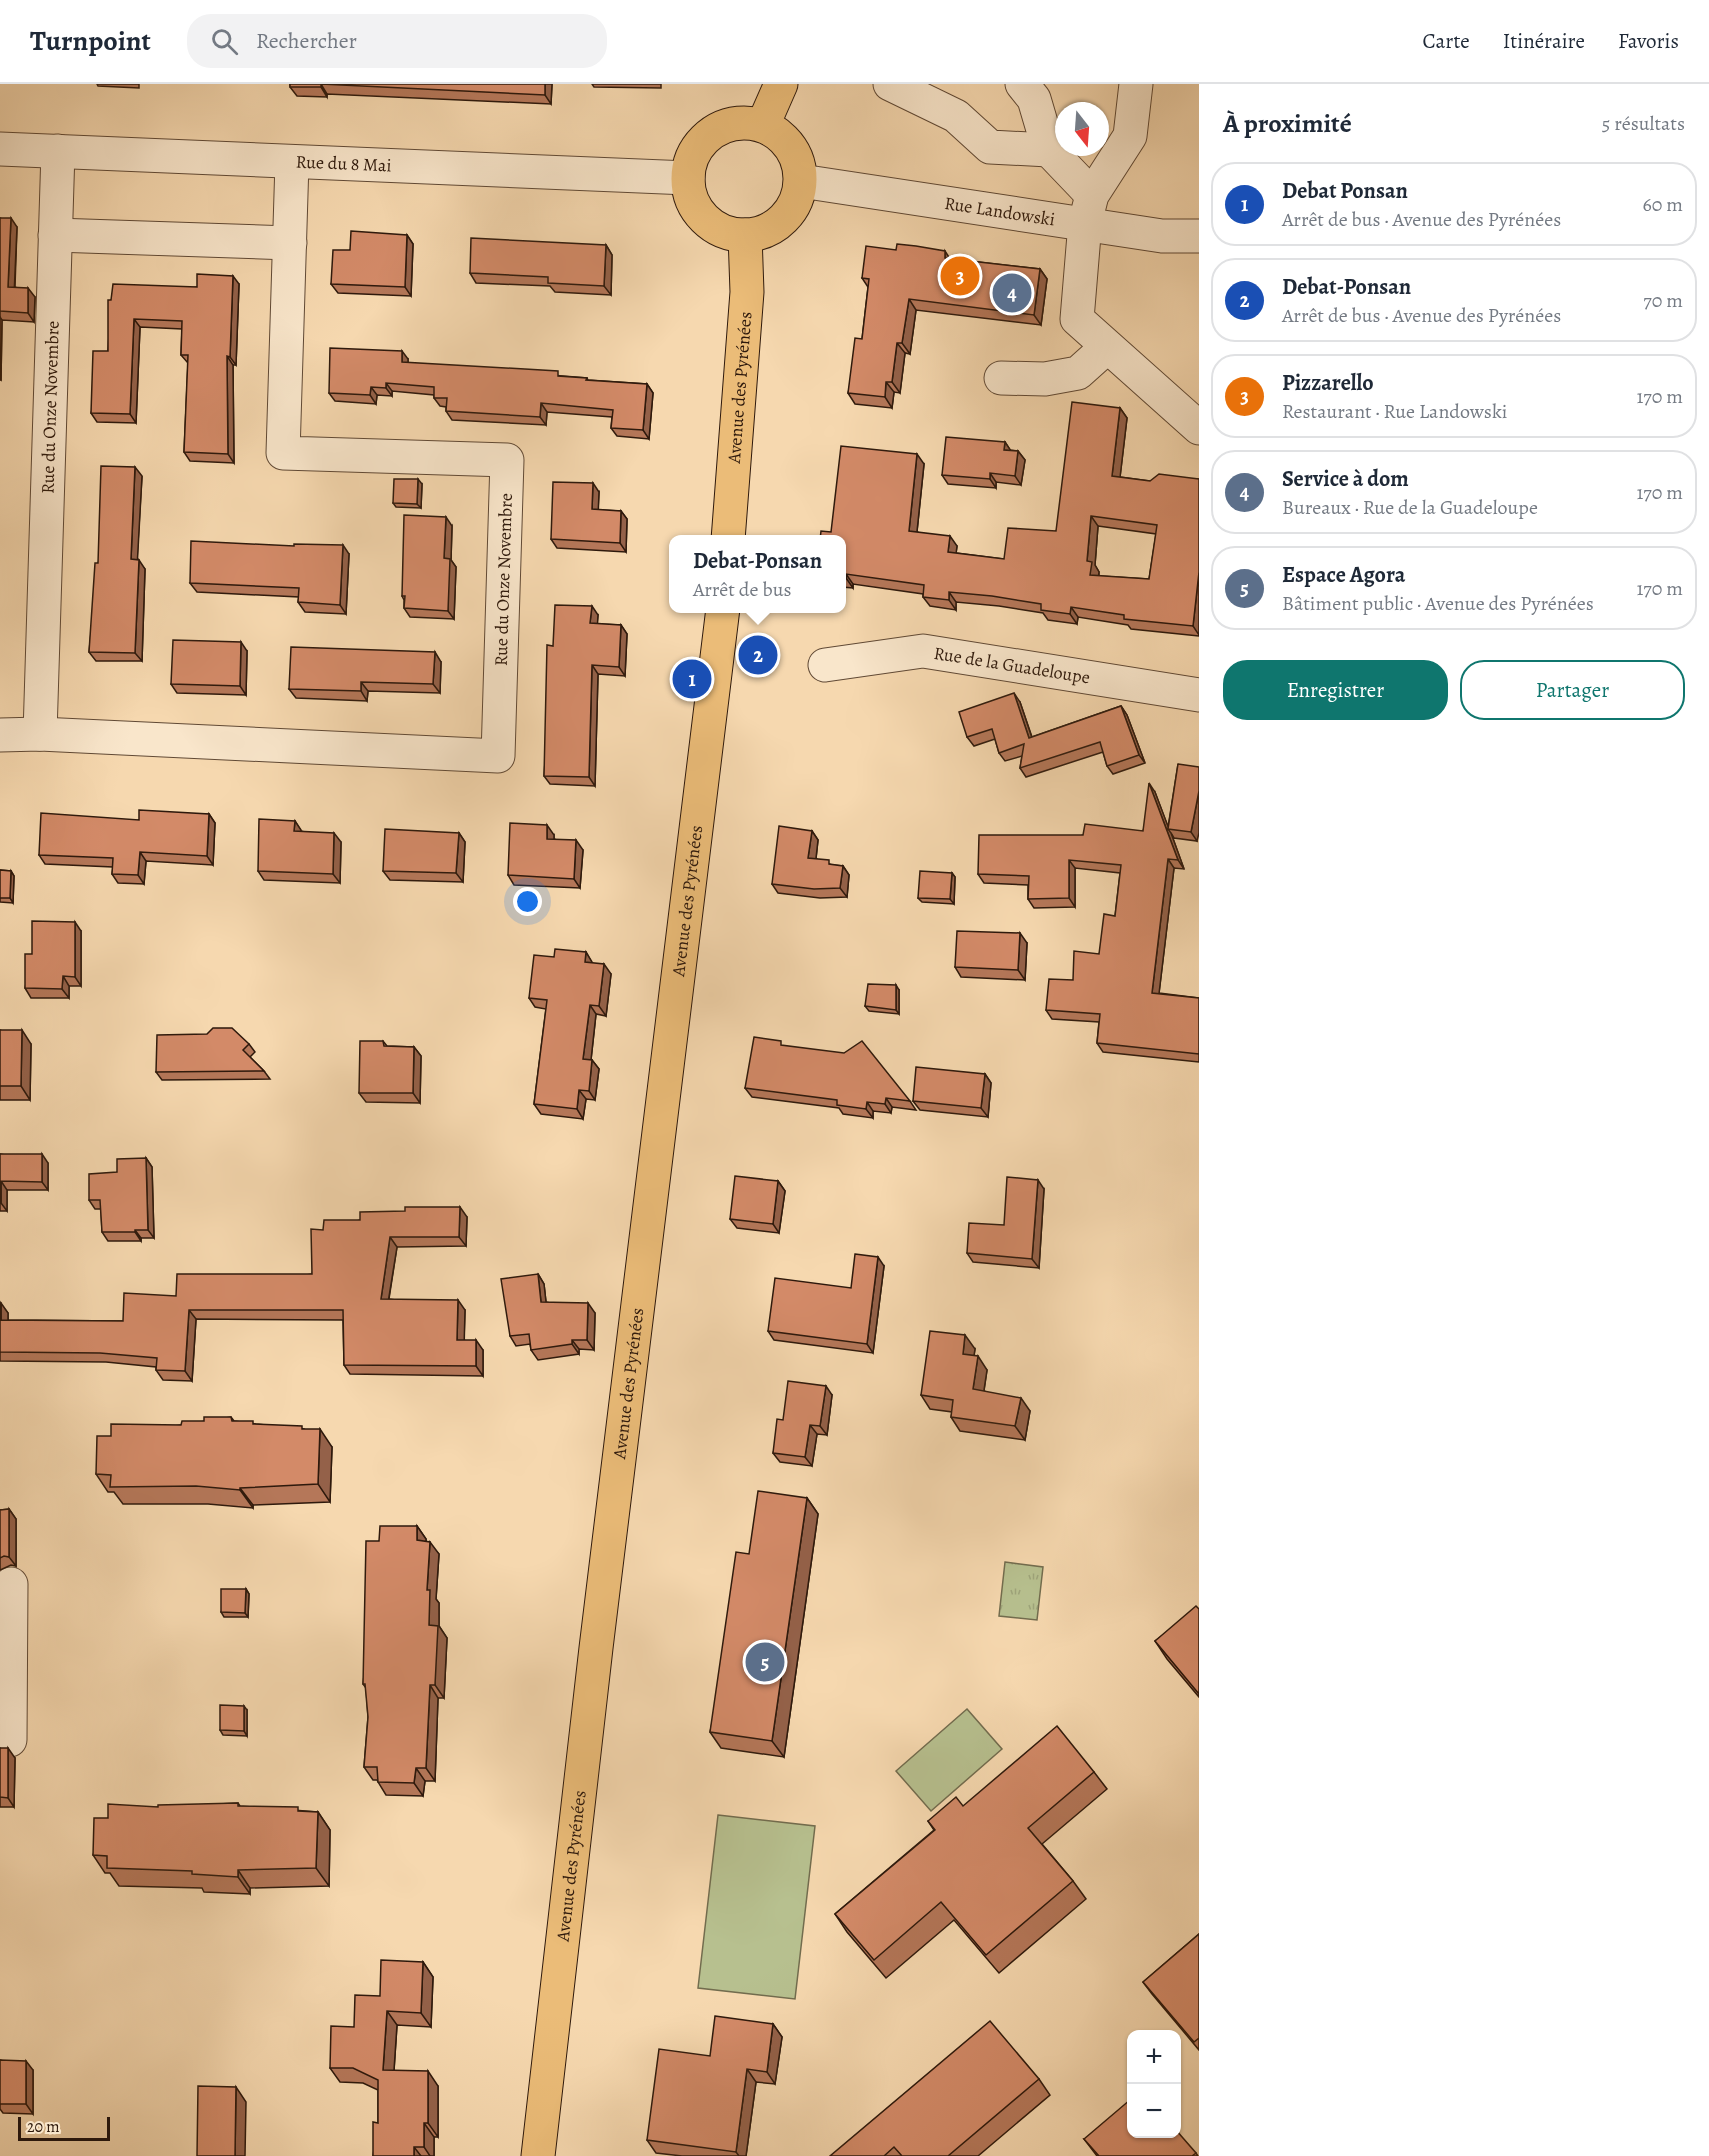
<!DOCTYPE html>
<html lang="fr">
<head>
<meta charset="utf-8">
<style>
	:root { --surface:#fff; --page:#f2f2f3; --text:#1f2937; --muted:#747a83; --line:#e0e1e3; --accent:#0f766e }
	body { margin:0; font-family:Alegreya,serif; background:var(--page); color:var(--text) }
	.controls { position:absolute; right:18px; bottom:18px; display:grid; overflow:hidden; border-radius:12px; box-shadow:0 2px 4px #0004 }
	.controls button { width:54px; height:54px; display:grid; place-items:center; padding:0; border:0; border-bottom:2px solid var(--line); background:var(--surface); color:var(--text); font:30px sans-serif }
	.compass { position:absolute; left:1055px; top:18px; width:54px; height:54px; border-radius:50%; background:var(--surface); box-shadow:0 2px 4px #0004; rotate:163deg }
	.scale { position:absolute; left:18px; bottom:15px; width:92px; box-sizing:border-box; padding-left:6px; border:3px solid #2e190c; border-top:0; font-size:16px; line-height:21px; white-space:nowrap; color:#2e190c; -webkit-text-stroke:4px #f9e6cb; paint-order:stroke }
	.you { position:absolute; left:528px; top:818px; width:21px; height:21px; margin:-15px; border:4px solid #fff; border-radius:50%; background:#1a73e8; box-shadow:0 0 0 9px #1a73e833 }
	.badge { display:grid; place-items:center; width:39px; height:39px; border-radius:50%; background:var(--accent); color:#fff; font-size:20px; font-weight:700 }
	.pin { position:absolute; translate:-50% -50%; border:3px solid #fff; box-shadow:0 2px 6px #0006 }
	.popup { position:absolute; left:669px; top:451px; width:177px; height:78px; box-sizing:border-box; display:grid; place-content:center; border-radius:12px; background:var(--surface); filter:drop-shadow(0 2px 4px #0005); font-size:20px; white-space:nowrap; color:var(--muted) }
	.popup b { font-size:22px; color:var(--text) }
	.popup::after { content:''; position:absolute; left:50%; top:100%; margin-left:-12px; border:12px solid transparent; border-top-color:var(--surface) }
	.list { margin:0; padding:0; list-style:none }
	h2 { display:flex; justify-content:space-between; align-items:center; height:78px; margin:0; padding:0 24px; font-size:26px }
	h2 small { font-size:20px; font-weight:400; color:var(--muted) }
	.list li { display:grid; grid-template-columns:39px 1fr auto; gap:18px; align-items:center; box-sizing:border-box; height:84px; margin:0 12px 12px; padding:0 12px; border:2px solid var(--line); border-radius:24px }
	.list b { display:block; font-size:22px; white-space:nowrap }
	.list p { margin:0; font-size:20px; white-space:nowrap; color:var(--muted) }
	.list em { font-size:20px; font-style:normal; color:var(--muted) }
	.actions { display:flex; gap:12px; padding:18px 24px }
	.actions a { flex:1; padding:14px 0; border:2px solid var(--accent); border-radius:24px; text-align:center; font-size:21px; color:var(--accent) }
	.actions .main { background:var(--accent); color:#fff }
	.icon { flex:none; width:33px; height:33px; fill:none; stroke:currentColor; stroke-width:2; stroke-linecap:round; stroke-linejoin:round }
	.map { position:relative; flex:none; width:1199px; height:2072px; overflow:hidden }
	header { display:flex; align-items:center; gap:36px; box-sizing:border-box; height:84px; padding:0 30px; background:var(--surface); border-bottom:2px solid var(--line) }
	header strong { font-size:28px }
	nav { display:flex; gap:33px; margin-inline-start:auto; font-size:21px }
	.search { width:420px; height:54px; background:var(--page); display:flex; align-items:center; gap:15px; box-sizing:border-box; padding:0 21px; border-radius:24px; color:var(--muted); font-size:22px }
	main { display:flex }
	aside { flex:1; background:var(--surface) }
	.map>svg:first-child { display:block }
	.park { fill:url(#park-tufts); stroke:#726c4e; stroke-width:1.5 }
	.garden { fill:#b7c08f; stroke:#726c4e; stroke-width:1.5 }
	.lines { fill:none; stroke-linecap:round; stroke-linejoin:round }
	.minor-casing { stroke:#604935; stroke-width:35 }
	.major-casing { stroke:#2e190c; stroke-width:35 }
	.minor { stroke:#f9e6cb; stroke-width:33 }
	.major { stroke:#ebbc78; stroke-width:33 }
	.wall { fill:#b57759; stroke:#2e190c; stroke-width:1.5; fill-rule:evenodd }
	.shaded-wall { fill:#946149; stroke:#2e190c; stroke-width:1.5 }
	.building { fill:#d38a68; stroke:#2e190c; stroke-width:1.5; fill-rule:evenodd }
	.labels { text-anchor:middle; stroke-width:5; stroke-linejoin:round; paint-order:stroke }
	.street-label { font-size:18px; fill:#2e190c; stroke:#f9e6cb }
</style>
</head>
<body>
<header>
<strong>Turnpoint</strong>
<div class="search"><svg class="icon" aria-label="search" viewBox="0 0 24 24"><circle cx="10" cy="10" r="6"/><path d="M15 15l6 6"/></svg>Rechercher</div>
<nav><a>Carte</a><a>Itinéraire</a><a>Favoris</a></nav>
</header>
<main>
<div class="map">
<svg width="1199" height="2072" viewBox="0 0 1199 2072">
	<defs>
		<pattern id="park-tufts" width="24" height="20" patternUnits="userSpaceOnUse" patternTransform="scale(1.5)"><rect width="24" height="20" fill="#b7c08f"/><path d="M3 7l-1-3M5 7V3M7 7l1-3M15 17l-1-3M17 17v-4M19 17l1-3" fill="none" stroke="#9ea47a"/></pattern>
	</defs>
	<rect width="100%" height="100%" fill="#f6d8af"/>
	<filter id="stains"><feTurbulence type="fractalNoise" baseFrequency=".00333" numOctaves="4"/><feColorMatrix values="0 0 0 0 .2 0 0 0 0 .09 0 0 0 0 .02 0 0 0 .5 -.17"/></filter>
	<radialGradient id="worn" r=".72"><stop offset=".6" stop-color="#630" stop-opacity="0"/><stop offset="1" stop-color="#630" stop-opacity=".3"/></radialGradient>
	<path class="park" d="M1005,1478L1043,1483L1037,1536L999,1532Z"/>
	<g class="garden">
		<path d="M967,1625L1002,1665L931,1727L896,1687Z"/>
		<path d="M718,1731L815,1742L795,1915L698,1904Z"/>
	</g>
	<g class="lines">
		<defs>
			<g id="minor">
				<path d="M890,0L956,32L990,63L1049,66"/>
				<path d="M1022,0L1034,15L1049,66L1092,111"/>
				<path d="M1136,0L1130,52L1092,111L1085,139L1077,235L1199,344"/>
				<path id="s1" d="M0,65L688,94"/>
				<path id="s2" d="M801,97L1162,152H1199"/>
				<path d="M55,151L290,159"/>
				<path d="M1001,294L1045,295L1078,289L1107,263"/>
				<path id="s3" d="M825,581L923,567L1199,611"/>
				<path id="s4" d="M40,650L58,67"/>
				<path id="s5" d="M0,651L40,650L498,672L507,376L283,369L292,78"/>
				<path d="M10,1656L11,1500"/>
			</g>
			<g id="major">
				<circle cx="744" cy="95" r="56"/>
				<path d="M763,41L781,0"/>
				<path id="s6" d="M728,456L747,208L745,151"/>
				<path id="s7" d="M538,2072L596,1564L723,524"/>
			</g>
		</defs>
		<use href="#minor" class="minor-casing"/>
		<use href="#major" class="major-casing"/>
		<use href="#minor" class="minor"/>
		<use href="#major" class="major"/>
	</g>
	<g class="wall">
		<path d="M97,0H139V4L98,2Z"/>
		<path d="M290,0H552L551,20L327,10V13L297,12L290,3Z"/>
		<path d="M592,0H661V4L594,3Z"/>
		<path d="M0,134L17,143L15,203L35,213L34,238L2,236L1,296H0Z"/>
		<path d="M407,151L413,160L411,212L338,209L331,200L350,166Z"/>
		<path d="M606,161L612,171L611,211L555,208L550,202L476,199L470,189Z"/>
		<path d="M951,175L1040,185L1047,195L1041,241L916,226L910,270L905,269L900,309L894,308L892,324L855,320L848,309L862,255L868,203L862,194Z"/>
		<path d="M239,200L236,281H233L234,379L190,377L184,368L188,279L181,271L182,245L140,243L136,339L97,338L91,329L108,267L111,216L197,203Z"/>
		<path d="M408,275V279L587,294L588,296L647,300L653,309L649,355L617,352L611,344L612,333L547,328L546,341L452,336L446,327V323L440,322L434,314V311L392,307V312L377,311L376,320L335,317L329,309Z"/>
		<path d="M1120,324L1127,334L1120,393L1150,397L1199,395V552L1131,545L1128,541L1078,533L1077,540L1048,536L1043,529L999,522L956,518V526L930,522L923,513V510L853,500V504L842,503V456L831,448L924,380L917,448L957,462L956,469L1004,475L1056,447ZM1098,442L1156,450L1149,495L1099,492V488L1095,481Z"/>
		<path d="M1005,358L1010,366L1018,367L1025,376L1021,401L996,398V404L948,400L942,391Z"/>
		<path d="M142,392L137,476L145,485L142,577H96L89,568L98,479Z"/>
		<path d="M422,400L421,424L396,423L393,419Z"/>
		<path d="M599,408L598,426L621,427L627,435L626,468L557,464L551,455Z"/>
		<path d="M452,442L451,476L456,483L454,535L410,533L404,524V516L402,512Z"/>
		<path d="M349,470L346,530L305,528L298,518L299,513L197,508L190,499Z"/>
		<path d="M598,531L597,540L621,541L627,550L625,592L598,590L595,702L550,700L544,692L553,562Z"/>
		<path d="M247,567L246,611L177,609L171,600Z"/>
		<path d="M441,578L440,609L368,607L367,617L296,614L289,605Z"/>
		<path d="M1020,618L1032,653L1121,622L1127,631L1145,679L1113,690L1107,682L1103,668L1026,693L1020,684L1022,672L1005,677L999,669L995,655L974,662L967,653Z"/>
		<path d="M1178,680L1197,757L1174,754L1171,749L1184,785L1174,784L1159,909L1199,914V978L1103,968L1097,959L1099,938L1052,935L1046,926L1073,896L1099,870L1115,832L1120,789L1075,784V823L1034,824L1028,815V801L984,799L978,790L1083,751L1143,747L1155,708L1168,743Z"/>
		<path d="M209,730L215,739L213,781L146,777L144,800L118,799L112,790L113,783L45,780L39,771L139,736Z"/>
		<path d="M295,737L301,747L341,758L340,799L264,796L258,787Z"/>
		<path d="M812,747L818,756L816,775L832,781L843,782L849,791L847,813L820,814L778,809L772,800Z"/>
		<path d="M459,749L465,758L463,798L390,796L383,787Z"/>
		<path d="M554,751V755L583,766L580,804L514,801L508,791Z"/>
		<path d="M0,786L11,787L14,792L13,819L0,818Z"/>
		<path d="M952,789L955,793L954,820L922,818L918,814Z"/>
		<path d="M81,847V902H69V914H31L25,904L32,870Z"/>
		<path d="M1027,859L1025,896L961,893L955,883Z"/>
		<path d="M586,868L592,879L611,890L606,932L596,930L591,976H592L599,985L595,1016L586,1015L583,1035L541,1030L534,1020L546,925L535,923L529,914L554,873Z"/>
		<path d="M899,906V930L869,927L865,922Z"/>
		<path d="M0,946L31,960L30,1016H0Z"/>
		<path d="M383,957L387,962L414,963L421,972L420,1019L366,1018L359,1009Z"/>
		<path d="M249,960L255,968L250,973L264,987L270,995L162,996L156,988Z"/>
		<path d="M784,962L910,1017L916,1026L892,1023L891,1029L873,1027V1034L843,1030L839,1024L752,1013L745,1004Z"/>
		<path d="M985,990L991,999L988,1033L920,1026L913,1017Z"/>
		<path d="M0,1070L48,1079V1106H7V1127H0Z"/>
		<path d="M146,1074L152,1083L154,1154H141V1157H108L102,1148L101,1125H95L89,1116L117,1088Z"/>
		<path d="M778,1097L785,1107L779,1149L737,1144L730,1135Z"/>
		<path d="M1044,1105L1039,1184L973,1178L967,1169L1004,1141Z"/>
		<path d="M467,1133L466,1162L397,1163L389,1215L465,1226L464,1256L483,1266V1292L350,1290L344,1281L343,1236L196,1235L192,1297L163,1296L156,1286V1283L106,1278L0,1277V1219L8,1229V1236L123,1237L176,1212L312,1190L323,1146L360,1136Z"/>
		<path d="M884,1182L873,1269L774,1256L768,1247L851,1204Z"/>
		<path d="M538,1190L544,1200L546,1218L595,1229L594,1266L579,1265V1270L538,1276L531,1266L530,1260L516,1262L510,1252Z"/>
		<path d="M975,1265L974,1272L987,1286L984,1307L1030,1327L1025,1356L960,1347L951,1333L952,1328L930,1325L921,1311Z"/>
		<path d="M832,1311L827,1351L817,1350L812,1382L780,1378L773,1369L783,1336Z"/>
		<path d="M231,1333L234,1337L256,1340L304,1345L332,1363L330,1418L253,1421V1424L208,1420H123L114,1408H108L96,1390L111,1352Z"/>
		<path d="M807,1414L818,1430L784,1673L721,1664L710,1648L749,1470Z"/>
		<path d="M9,1425L16,1435V1482L11,1481L0,1486V1426Z"/>
		<path d="M417,1442L426,1455V1457L439,1470L436,1515L439,1519V1542L447,1554L444,1614H438L435,1697H425L423,1712L386,1711L378,1698L377,1696H373L364,1683L368,1633L366,1604L363,1600L379,1457Z"/>
		<path d="M246,1505L249,1510L248,1533H224L221,1528Z"/>
		<path d="M1199,1525V1613L1167,1575L1155,1557Z"/>
		<path d="M247,1626V1652L223,1651L220,1646Z"/>
		<path d="M0,1664L15,1674L14,1723H0Z"/>
		<path d="M1094,1688L1107,1705L1042,1760L1073,1797L1086,1815L999,1889L954,1836L886,1894L847,1848L835,1830L934,1746L928,1737L963,1722Z"/>
		<path d="M238,1719L240,1722L318,1728L330,1746L329,1802L250,1804V1810L204,1808L202,1804L119,1802L110,1789H105L93,1771L108,1734L158,1723Z"/>
		<path d="M1199,1850V1966L1152,1910L1143,1898Z"/>
		<path d="M423,1878L433,1893L431,1943L397,1941L394,1987L438,2002V2053H434V2072H373L378,2039V2006L363,1999L340,1998L330,1984L354,1943L380,1912Z"/>
		<path d="M773,1940L782,1953L775,2000L756,1998L746,2072H682L656,2069L647,2056L710,1972Z"/>
		<path d="M0,1976L33,1986V2030L3,2029L0,2025Z"/>
		<path d="M1039,1995L1050,2011L978,2072H830Z"/>
		<path d="M1084,2055L1196,2069L1198,2072H1097Z"/>
	</g>
	<g class="shaded-wall">
		<path d="M321,0L327,10V13L321,3Z"/>
		<path d="M545,0H552L551,20L545,11Z"/>
		<path d="M11,134L17,143L14,212L8,203Z"/>
		<path d="M407,151L413,160L411,212L405,203Z"/>
		<path d="M606,161L612,171L611,211L604,202Z"/>
		<path d="M945,167L952,178L945,174Z"/>
		<path d="M1040,185L1047,195L1041,241L1034,231Z"/>
		<path d="M233,192L239,200L236,281L230,273Z"/>
		<path d="M28,204L35,213L34,238L28,229Z"/>
		<path d="M909,215L916,226L910,270L902,259Z"/>
		<path d="M0,233L2,236L1,296L0,295Z"/>
		<path d="M134,235L140,243L136,339L130,330Z"/>
		<path d="M897,259L905,269L900,309L892,298Z"/>
		<path d="M402,267L408,275V287L402,278Z"/>
		<path d="M227,272L233,281L234,379L228,370Z"/>
		<path d="M886,298L894,308L892,324L885,313Z"/>
		<path d="M386,299L392,307V312L386,304Z"/>
		<path d="M647,300L653,309L649,355L643,346Z"/>
		<path d="M371,303L377,311L376,320L370,311Z"/>
		<path d="M541,319L547,328L546,341L540,333Z"/>
		<path d="M1120,324L1127,334L1119,402L1112,392Z"/>
		<path d="M1005,358L1011,367L1004,366Z"/>
		<path d="M1018,367L1025,376L1021,401L1015,392Z"/>
		<path d="M917,370L924,380L916,457L909,447Z"/>
		<path d="M135,383L142,392L137,484L131,475Z"/>
		<path d="M990,389L996,398V404L990,395Z"/>
		<path d="M418,395L422,400L421,424L417,420Z"/>
		<path d="M593,399L599,408L598,434L592,425Z"/>
		<path d="M621,427L627,435L626,468L620,459Z"/>
		<path d="M1091,432L1098,442L1095,481L1099,488L1097,501L1090,491L1087,477Z"/>
		<path d="M446,433L452,442L451,476L456,483L454,535L448,527L444,474Z"/>
		<path d="M950,452L957,462L955,478L948,468Z"/>
		<path d="M343,461L349,470L346,530L340,521Z"/>
		<path d="M139,476L145,485L142,577L135,569Z"/>
		<path d="M1199,488V551L1193,542Z"/>
		<path d="M846,490L853,500V504L846,494Z"/>
		<path d="M949,508L956,518V526L949,516Z"/>
		<path d="M592,522L598,531L597,548L590,539Z"/>
		<path d="M1071,523L1078,533L1077,540L1070,530Z"/>
		<path d="M621,541L627,550L625,592L619,583Z"/>
		<path d="M241,558L247,567L246,611L240,602Z"/>
		<path d="M435,568L441,578L440,609L433,600Z"/>
		<path d="M592,581L598,590L595,702L589,693Z"/>
		<path d="M361,598L368,607L367,617L361,607Z"/>
		<path d="M1014,609L1020,618L1035,663L1029,654Z"/>
		<path d="M1121,622L1127,631L1145,679L1139,671Z"/>
		<path d="M1149,699L1155,708L1169,745H1168L1171,749L1184,785L1178,776Z"/>
		<path d="M1199,707V749L1197,757L1191,748Z"/>
		<path d="M209,730L215,739L213,781L207,772Z"/>
		<path d="M295,737L301,746L300,756L294,747Z"/>
		<path d="M547,741L554,751V764L547,755Z"/>
		<path d="M812,747L818,756L815,783L808,774Z"/>
		<path d="M334,749L341,758L340,799L333,790Z"/>
		<path d="M459,749L465,758L463,798L456,789Z"/>
		<path d="M576,756L583,766L580,804L574,795Z"/>
		<path d="M140,768L146,777L144,800L138,791Z"/>
		<path d="M1168,775L1174,784L1158,918L1152,909Z"/>
		<path d="M1069,776L1075,784V823L1069,814Z"/>
		<path d="M843,782L849,791L847,813L840,804Z"/>
		<path d="M11,787L14,792L13,819L10,814Z"/>
		<path d="M952,789L955,793L954,820L950,815Z"/>
		<path d="M75,838L81,847V902L75,893Z"/>
		<path d="M1020,849L1027,859L1025,896L1018,886Z"/>
		<path d="M586,868L592,878L591,887L585,878Z"/>
		<path d="M604,880L611,890L606,932L599,922Z"/>
		<path d="M63,892L69,902V914L62,905Z"/>
		<path d="M896,901L899,906V930L896,926Z"/>
		<path d="M590,921L596,930L590,985L583,975Z"/>
		<path d="M22,946L31,960L30,1016L21,1002Z"/>
		<path d="M414,963L421,972L420,1019L413,1009Z"/>
		<path d="M592,976L599,985L595,1016L589,1007Z"/>
		<path d="M985,990L991,999L988,1033L981,1024Z"/>
		<path d="M579,1006L586,1015L583,1035L577,1025Z"/>
		<path d="M886,1014L892,1023L891,1029L885,1020Z"/>
		<path d="M867,1018L873,1027V1034L866,1025Z"/>
		<path d="M42,1070L48,1079V1106L42,1098Z"/>
		<path d="M146,1074L152,1083L154,1154L148,1146Z"/>
		<path d="M1038,1096L1044,1105L1039,1184L1032,1175Z"/>
		<path d="M1,1097L7,1106V1127L1,1119Z"/>
		<path d="M778,1097L785,1107L779,1149L773,1140Z"/>
		<path d="M460,1123L467,1133L466,1162L459,1153Z"/>
		<path d="M135,1146L141,1154V1157L135,1148Z"/>
		<path d="M390,1153L397,1163L387,1225L381,1215Z"/>
		<path d="M878,1173L884,1182L873,1269L867,1260Z"/>
		<path d="M538,1190L544,1200L547,1227L541,1218Z"/>
		<path d="M458,1216L465,1226L464,1266L457,1256Z"/>
		<path d="M1,1219L8,1229V1246L1,1236Z"/>
		<path d="M588,1219L595,1229L594,1266L587,1256Z"/>
		<path d="M189,1226L196,1235L192,1297L185,1287Z"/>
		<path d="M965,1251L975,1265L972,1284L963,1270Z"/>
		<path d="M476,1256L483,1266V1292L476,1282Z"/>
		<path d="M572,1256L579,1265V1270L572,1260Z"/>
		<path d="M978,1272L987,1286L982,1319L973,1305Z"/>
		<path d="M826,1302L832,1311L827,1351L820,1342Z"/>
		<path d="M1021,1314L1030,1327L1025,1356L1015,1342Z"/>
		<path d="M810,1341L817,1350L812,1382L805,1373Z"/>
		<path d="M320,1345L332,1363L330,1418L318,1400Z"/>
		<path d="M240,1404L253,1421V1424L240,1406Z"/>
		<path d="M807,1414L818,1430L784,1673L772,1657Z"/>
		<path d="M9,1425L16,1435V1482L9,1473Z"/>
		<path d="M417,1442L426,1455V1469L417,1456Z"/>
		<path d="M430,1458L439,1470L436,1515L439,1519V1542L447,1554L444,1614L435,1601L429,1541L427,1506Z"/>
		<path d="M246,1505L249,1510L248,1533L245,1529Z"/>
		<path d="M430,1601L438,1614L435,1697L426,1684Z"/>
		<path d="M244,1622L247,1626V1652L244,1647Z"/>
		<path d="M8,1664L15,1674L14,1723L8,1714Z"/>
		<path d="M416,1684L425,1697L423,1712L414,1699Z"/>
		<path d="M318,1728L330,1746L329,1802L316,1784Z"/>
		<path d="M238,1786L250,1804V1810L238,1793Z"/>
		<path d="M423,1878L433,1893L431,1943L421,1929Z"/>
		<path d="M387,1927L397,1941L393,2001L383,1986Z"/>
		<path d="M773,1940L782,1953L775,2000L767,1988Z"/>
		<path d="M26,1977L33,1986V2030L26,2020Z"/>
		<path d="M747,1985L756,1998L746,2072H739L736,2068Z"/>
		<path d="M428,1987L438,2002V2053L428,2039Z"/>
		<path d="M236,2003L246,2018L245,2072H235Z"/>
		<path d="M424,2039L434,2053V2072H430L424,2063Z"/>
		<path d="M414,2063L421,2072H414Z"/>
	</g>
	<g class="building">
		<path d="M290,0H545V11L321,0V3H290Z"/>
		<path d="M0,134H11L8,203L28,204V229L0,227Z"/>
		<path d="M351,147L407,151L405,203L331,200L333,166H350Z"/>
		<path d="M471,154L606,161L604,202L548,199V193L470,189Z"/>
		<path d="M897,160L916,162L945,167V174L1040,185L1034,231L909,215L902,259H897L892,298H886L885,313L848,309L855,254L862,255L869,195L862,194L866,162L896,166Z"/>
		<path d="M197,190L233,192L230,273L227,272L228,370L184,368L188,271H181L182,237L134,235L130,330L91,329L93,267H108V216H111L113,200L197,203Z"/>
		<path d="M330,264L402,267V278L558,287V292L587,294L586,296L647,300L643,346L611,344L613,326L541,319L540,333L446,327L447,314H434V303L386,299V304L371,303L370,311L329,309Z"/>
		<path d="M1072,318L1120,324L1112,392L1150,397L1159,390L1199,395V488L1193,542L1124,535V531L1071,523L1070,530L1041,526V520L992,512L949,508V516L923,513L924,501L846,490V494H842V456H820L821,447L831,448L841,362L917,370L909,447L950,452L948,468L1004,475L1008,444L1056,447ZM1091,432L1157,441L1149,495L1090,491L1092,478L1087,477Z"/>
		<path d="M946,353L1005,358L1004,366L1018,367L1015,392L990,389V395L942,391Z"/>
		<path d="M101,382L135,383L131,475L139,476L135,569L89,568L95,479H98Z"/>
		<path d="M394,395H418L417,420L393,419Z"/>
		<path d="M553,398L593,399L592,425L621,427L620,459L551,455Z"/>
		<path d="M404,431L446,433L444,474L450,475L448,527L404,524L405,512H402Z"/>
		<path d="M191,457L294,462V460L343,461L340,521L298,518L299,504L190,499Z"/>
		<path d="M555,521L592,522L590,539L621,541L619,583L592,581L589,693L544,692L547,561L553,562Z"/>
		<path d="M173,556L241,558L240,602L171,600Z"/>
		<path d="M291,563L435,568L433,600L361,598V607L289,605Z"/>
		<path d="M1014,609L1029,654L1121,622L1139,671L1107,682L1100,658L1020,684L1024,660L999,669L992,645L967,653L959,628Z"/>
		<path d="M1178,680L1199,683V707L1191,748L1168,745Z"/>
		<path d="M1149,699L1178,776L1168,775L1152,909L1199,914V970L1097,959L1100,930L1046,926L1049,895L1073,896L1074,867L1099,870L1104,830L1115,832L1121,781L1069,776V814L1028,815L1029,792L978,790L979,751H1083L1085,740L1143,747Z"/>
		<path d="M139,726L209,730L207,772L140,768L138,791L112,790L113,774L39,771L41,729L139,736Z"/>
		<path d="M259,735L295,737L294,747L334,749L333,790L258,787Z"/>
		<path d="M510,739L547,741V755L576,756L574,795L508,791Z"/>
		<path d="M779,742L812,747L808,774L829,776V780L843,782L840,804L814,805L772,800Z"/>
		<path d="M385,745L459,749L456,789L383,787Z"/>
		<path d="M0,786L11,787L10,814H0Z"/>
		<path d="M920,787L952,789L950,815L918,814Z"/>
		<path d="M32,837L75,838V893L63,892L62,905L25,904V870H32Z"/>
		<path d="M957,847L1020,849L1018,886L955,883Z"/>
		<path d="M555,865L586,868L585,878L604,880L599,922L590,921L583,975L592,976L589,1007L579,1006L577,1025L534,1020L547,916L529,914L534,871L554,873Z"/>
		<path d="M868,900L896,901V926L865,922Z"/>
		<path d="M213,944H232L249,960L243,966L264,987L156,988L157,951L207,950Z"/>
		<path d="M0,946H22L21,1002H0Z"/>
		<path d="M754,953L781,957V961L844,969L862,957L910,1017L886,1014L885,1020L867,1018L866,1025L837,1021V1016L745,1004Z"/>
		<path d="M360,957H383L384,962L414,963L413,1009H359Z"/>
		<path d="M916,983L985,990L981,1024L913,1017Z"/>
		<path d="M0,1070H42V1098L1,1097V1119H0Z"/>
		<path d="M146,1074L148,1146H135V1148H102L100,1116H89V1090L117,1088V1075Z"/>
		<path d="M735,1092L778,1097L773,1140L730,1135Z"/>
		<path d="M1007,1093L1038,1096L1032,1175L967,1169L969,1139L1004,1141Z"/>
		<path d="M405,1123H460L459,1153H390L381,1215L458,1216L457,1256H476V1282L344,1281L343,1226H189L185,1287L156,1286L157,1274L100,1269L0,1268V1219H1V1236L123,1237L124,1209L176,1212L177,1190H312L311,1145L323,1146L324,1136H360V1128L405,1127Z"/>
		<path d="M855,1170L878,1173L867,1260L768,1247L775,1194L851,1204Z"/>
		<path d="M538,1190L541,1218L588,1219L587,1256H572V1260L531,1266L529,1250L510,1252L501,1195Z"/>
		<path d="M930,1247L965,1251L963,1270L978,1272L973,1305L1021,1314L1015,1342L951,1333L953,1316L921,1311Z"/>
		<path d="M788,1297L826,1302L820,1342L810,1341L805,1373L773,1369L777,1335L783,1336Z"/>
		<path d="M204,1333H231L232,1337H253V1340L302,1342V1345H320L318,1400L240,1404V1406L196,1402L110,1403L111,1391L96,1390L97,1352H111V1340L181,1341L182,1337H204Z"/>
		<path d="M758,1407L807,1414L772,1657L710,1648L736,1468L749,1470Z"/>
		<path d="M9,1425V1473L4,1472L0,1474V1426Z"/>
		<path d="M380,1442H417V1456L430,1458L427,1506H430L429,1541L438,1542L435,1601H430L426,1684H416L414,1699L378,1698L377,1683H364L368,1633L365,1600H363L366,1457H379Z"/>
		<path d="M221,1505H246L245,1529L221,1528Z"/>
		<path d="M1196,1522L1199,1525V1610L1155,1557Z"/>
		<path d="M220,1621L244,1622V1647L220,1646Z"/>
		<path d="M1057,1642L1094,1688L1028,1744L1073,1797L986,1871L941,1818L874,1876L835,1830L935,1746L928,1737L956,1713L963,1722Z"/>
		<path d="M0,1664H8V1714L0,1713Z"/>
		<path d="M238,1719V1722L298,1723V1727L318,1728L316,1784L238,1786V1793L192,1790V1787L107,1784V1772L93,1771L94,1734H108V1720L158,1723V1721Z"/>
		<path d="M1199,1850V1954L1194,1958L1143,1898Z"/>
		<path d="M381,1876L423,1878L421,1929L387,1927L383,1986L428,1987V2039H424V2063H414V2072H373V2038L378,2039V1996L353,1984H330L331,1942L354,1943L355,1911L380,1912Z"/>
		<path d="M715,1932L773,1940L767,1988L747,1985L736,2068L647,2056L659,1965L710,1972Z"/>
		<path d="M990,1937L1039,1995L948,2072H902L894,2063L884,2072H830Z"/>
		<path d="M0,1976L26,1977V2020H0Z"/>
		<path d="M198,2002L236,2003L235,2072H197Z"/>
		<path d="M1131,2015V2049H1176V2046L1196,2069L1192,2072H1099L1084,2055Z"/>
	</g>
	<g class="labels">
		<g class="street-label">
			<text dy="6" stroke="none"><textPath href="#s1" startOffset="344">Rue du 8 Mai</textPath></text>
			<text dy="6" stroke="none"><textPath href="#s2" startOffset="201">Rue Landowski</textPath></text>
			<text dy="6" stroke="none"><textPath href="#s6" startOffset="153">Avenue des Pyrénées</textPath></text>
			<text dy="6" stroke="none"><textPath href="#s4" startOffset="327">Rue du Onze Novembre</textPath></text>
			<text dy="6" stroke="none"><textPath href="#s5" startOffset="675">Rue du Onze Novembre</textPath></text>
			<text dy="6" stroke="none"><textPath href="#s3" startOffset="189">Rue de la Guadeloupe</textPath></text>
			<text dy="6" stroke="none"><textPath href="#s7" startOffset="1264">Avenue des Pyrénées</textPath></text>
			<text dy="6" stroke="none"><textPath href="#s7" startOffset="778">Avenue des Pyrénées</textPath></text>
			<text dy="6" stroke="none"><textPath href="#s7" startOffset="292">Avenue des Pyrénées</textPath></text>
		</g>
	</g>
	<rect width="100%" height="100%" filter="url(#stains)"/>
	<rect width="100%" height="100%" fill="url(#worn)"/>
</svg>
<div class="controls">
<button>+</button>
<button>−</button>
</div>
<svg class="compass" viewBox="-18 -18 36 36"><path d="M0-13l5 13h-10z" fill="#e53935"/><path d="M0 13l5-13h-10z" fill="#747a83"/></svg>
<div class="scale">20 m</div>
<div class="you"></div>
<div class="pin badge" style="left:692px;top:595px;background:#1a4fb4">1</div>
<div class="pin badge" style="left:758px;top:571px;background:#1a4fb4">2</div>
<div class="popup"><b>Debat-Ponsan</b>Arrêt de bus</div>
<div class="pin badge" style="left:960px;top:192px;background:#e8710a">3</div>
<div class="pin badge" style="left:1012px;top:209px;background:#5c6f8a">4</div>
<div class="pin badge" style="left:765px;top:1578px;background:#5c6f8a">5</div>
</div>
<aside>
<h2>À proximité<small>5 résultats</small></h2>
<ul class="list">
<li><span class="badge" style="background:#1a4fb4">1</span><div><b>Debat Ponsan</b><p>Arrêt de bus · Avenue des Pyrénées</p></div><em>60 m</em></li>
<li><span class="badge" style="background:#1a4fb4">2</span><div><b>Debat-Ponsan</b><p>Arrêt de bus · Avenue des Pyrénées</p></div><em>70 m</em></li>
<li><span class="badge" style="background:#e8710a">3</span><div><b>Pizzarello</b><p>Restaurant · Rue Landowski</p></div><em>170 m</em></li>
<li><span class="badge" style="background:#5c6f8a">4</span><div><b>Service à dom</b><p>Bureaux · Rue de la Guadeloupe</p></div><em>170 m</em></li>
<li><span class="badge" style="background:#5c6f8a">5</span><div><b>Espace Agora</b><p>Bâtiment public · Avenue des Pyrénées</p></div><em>170 m</em></li>
</ul>
<div class="actions"><a class="main">Enregistrer</a><a>Partager</a></div>
</aside>
</main>
</body>
</html>
